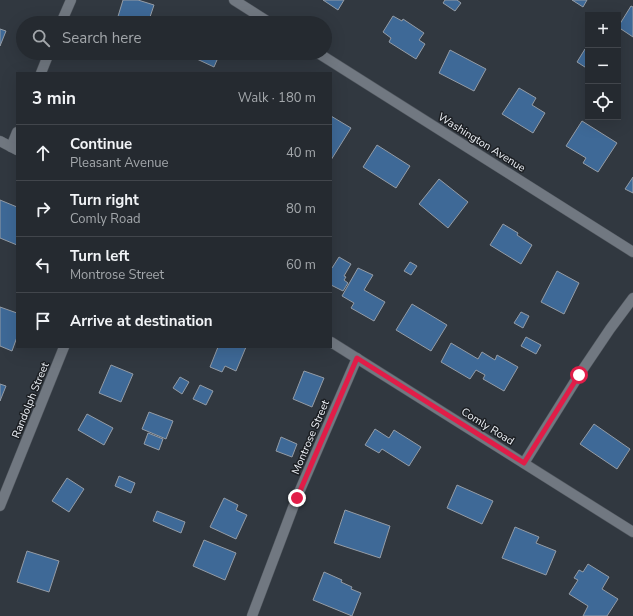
<!DOCTYPE html>
<html lang="en">
<head>
<meta charset="utf-8">
<style>
	:root { --surface:#252a30; --page:#2d3238; --text:#f1f3f6; --muted:#a3a7ab; --line:#42464c }
	body { margin:0; font-family:"Nunito Sans",sans-serif; background:var(--page); color:var(--text) }
	.controls { position:absolute; right:12px; top:12px; display:grid; overflow:hidden; border-radius:0px; box-shadow:0 4px 16px #0002 }
	.controls button { width:36px; height:36px; display:grid; place-items:center; padding:0; border:0; border-bottom:1px solid var(--line); background:var(--surface); color:var(--text); font:20px sans-serif }
	.stop { position:absolute; width:12px; height:12px; margin:-9px; border:3px solid #e11d48; border-radius:50%; background:#fff }
	.stop.end { background:#e11d48; border-color:#fff; box-shadow:0 1px 4px #0008 }
	.list { margin:0; padding:0; list-style:none }
	h2 { display:flex; justify-content:space-between; align-items:center; height:52px; margin:0; padding:0 16px; font-size:17px }
	h2 small { font-size:13px; font-weight:400; color:var(--muted) }
	.list li { display:grid; grid-template-columns:26px 1fr auto; gap:12px; align-items:center; box-sizing:border-box; height:56px; padding:0 16px; border-top:1px solid var(--line) }
	.list b { display:block; font-size:15px; white-space:nowrap }
	.list p { margin:0; font-size:13px; white-space:nowrap; color:var(--muted) }
	.list em { font-size:13px; font-style:normal; color:var(--muted) }
	.icon { flex:none; width:22px; height:22px; fill:none; stroke:currentColor; stroke-width:2; stroke-linecap:round; stroke-linejoin:round }
	.map { position:relative; flex:none; width:633px; height:616px; overflow:hidden }
	.search { position:absolute; background:var(--surface); box-shadow:0 4px 16px #0002; left:16px; top:16px; width:316px; height:44px; display:flex; align-items:center; gap:10px; box-sizing:border-box; padding:0 14px; border-radius:22px; color:var(--muted); font-size:15px }
	.panel { position:absolute; background:var(--surface); box-shadow:0 4px 16px #0002; left:16px; top:72px; width:316px; height:276px; border-radius:0px }
	.map>svg:first-child { display:block }
	.building { fill:#3e6997; stroke:#949ca6 }
	.lines { fill:none; stroke-linecap:round; stroke-linejoin:round }
	.minor-casing { stroke:#50565d; stroke-width:11 }
	.tertiary-casing { stroke:#50565d; stroke-width:11 }
	.secondary-casing { stroke:#50565d; stroke-width:11 }
	.minor { stroke:#717881; stroke-width:10 }
	.tertiary { stroke:#717881; stroke-width:10 }
	.secondary { stroke:#717881; stroke-width:10 }
	.route { stroke:#e11d48; stroke-width:5 }
	.labels { text-anchor:middle; stroke-width:3; stroke-linejoin:round; paint-order:stroke }
	.street-label { font-size:11px; fill:#edf1f7; stroke:#1c1f23 }
</style>
</head>
<body>
<div class="map">
<svg width="633" height="616" viewBox="0 0 633 616">
	<rect width="100%" height="100%" fill="#313840"/>
	<g class="building">
		<path d="M123,0H138L154,5L148,23H116Z"/>
		<path d="M323,0H344L338,10Z"/>
		<path d="M445,0H457L461,3L455,11L443,3Z"/>
		<path d="M572,0H587L583,7Z"/>
		<path d="M631,6L633,7V37L618,27Z"/>
		<path d="M393,16L402,21L403,19L424,33L419,40L425,44L416,59L389,42L391,38L383,32Z"/>
		<path d="M0,29L6,31L0,46Z"/>
		<path d="M585,49L588,51V69L577,62Z"/>
		<path d="M450,50L486,69L474,91L439,73Z"/>
		<path d="M184,53H220L214,67Z"/>
		<path d="M519,88L536,98L532,105L545,113L533,133L502,114Z"/>
		<path d="M331,116L351,128L331,160Z"/>
		<path d="M582,121L617,143L598,172L583,163L586,158L566,146Z"/>
		<path d="M377,145L410,166L396,188L363,167Z"/>
		<path d="M633,177V193L625,189Z"/>
		<path d="M439,179L468,202L448,228L419,204Z"/>
		<path d="M0,200L17,207V245L0,238Z"/>
		<path d="M503,224L518,233L517,235L532,245L521,264L490,245Z"/>
		<path d="M339,257L351,264L344,276L346,277L344,280L348,283L343,291L331,285V267L332,268Z"/>
		<path d="M410,262L417,266L411,275L404,271Z"/>
		<path d="M358,268L373,275L364,290L385,302L374,321L351,308L354,303L342,296Z"/>
		<path d="M557,271L579,283L564,314L541,302Z"/>
		<path d="M412,304L447,325L431,351L396,330Z"/>
		<path d="M0,307L17,313V337L12,351L0,346Z"/>
		<path d="M521,312L529,316L523,328L514,323Z"/>
		<path d="M526,337L541,345L536,354L521,346Z"/>
		<path d="M451,343L478,359L482,352L495,360L497,355L518,367L504,391L483,379L485,375L476,370L470,379L441,362Z"/>
		<path d="M218,347H246L236,371L225,366L222,372L210,367Z"/>
		<path d="M111,365L133,374L121,402L99,393Z"/>
		<path d="M304,371L324,378L312,407L293,399Z"/>
		<path d="M180,377L189,382L182,394L173,388Z"/>
		<path d="M0,384L6,386L0,401Z"/>
		<path d="M200,385L213,391L206,405L193,399Z"/>
		<path d="M149,412L173,421L166,439L142,429Z"/>
		<path d="M87,414L113,428L104,445L78,430Z"/>
		<path d="M594,424L630,449L617,469L580,444Z"/>
		<path d="M375,429L389,438L394,430L421,447L409,466L382,449L379,453L365,445Z"/>
		<path d="M148,433L163,439L159,450L144,444Z"/>
		<path d="M281,437L297,444L292,457L276,451Z"/>
		<path d="M119,476L135,483L131,493L115,486Z"/>
		<path d="M67,478L84,489L69,512L52,501Z"/>
		<path d="M457,485L493,501L482,524L447,508Z"/>
		<path d="M224,498L238,505L236,510L247,515L236,539L210,527Z"/>
		<path d="M345,510L390,526L380,558L334,543Z"/>
		<path d="M157,511L185,522L181,533L153,521Z"/>
		<path d="M515,527L539,537L536,543L556,551L546,575L502,558Z"/>
		<path d="M204,540L236,553L225,580L193,566Z"/>
		<path d="M27,551L59,561L49,592L17,582Z"/>
		<path d="M588,564L609,577L602,589L618,599L607,616H583L588,606L569,594L578,580L574,578L579,570L583,572Z"/>
		<path d="M324,572L342,580L341,582L352,587L351,589L361,593L352,616L313,600Z"/>
	</g>
	<g class="lines">
		<defs>
			<g id="minor">
				<path d="M234,0L270,23"/>
				<path d="M318,53L633,252"/>
				<path d="M524,463L579,375L610,329L633,298"/>
				<path d="M0,506L64,347"/>
				<path d="M252,616L297,497L357,358"/>
			</g>
			<g id="tertiary">
				<path d="M61,23L71,0"/>
				<path d="M41,73L49,53"/>
				<path d="M11,147L17,132"/>
			</g>
			<g id="secondary">
				<path d="M0,141L17,150"/>
				<path d="M331,342L633,532"/>
			</g>
		</defs>
		<use href="#minor" class="minor-casing"/>
		<use href="#tertiary" class="tertiary-casing"/>
		<use href="#secondary" class="secondary-casing"/>
		<use href="#minor" class="minor"/>
		<use href="#tertiary" class="tertiary"/>
		<use href="#secondary" class="secondary"/>
	</g>
	<g class="lines">
		<path class="route" d="M297,498L357,358L524,463L579,375"/>
	</g>
	<g class="labels">
		<g class="street-label">
			<text transform="translate(482 142) rotate(32)" y="4">Washington Avenue</text>
			<text transform="translate(30 400) rotate(-68)" y="4">Randolph Street</text>
			<text transform="translate(488 426) rotate(32)" y="4">Comly Road</text>
			<text transform="translate(310 437) rotate(-67)" y="4">Montrose Street</text>
		</g>
	</g>
</svg>
<div class="controls">
<button>+</button>
<button>−</button>
<button><svg class="icon" aria-label="locate" viewBox="0 0 24 24"><circle cx="12" cy="12" r="6"/><path d="M12 2v4M12 18v4M2 12h4M18 12h4"/></svg></button>
</div>
<div class="stop" style="left:579px;top:375px"></div>
<div class="stop end" style="left:297px;top:498px"></div>
<div class="search"><svg class="icon" aria-label="search" viewBox="0 0 24 24"><circle cx="10" cy="10" r="6"/><path d="M15 15l6 6"/></svg>Search here</div>
<section class="panel">
<h2>3 min<small>Walk · 180 m</small></h2>
<ul class="list">
<li><svg class="icon" aria-label="ahead" viewBox="0 0 24 24"><path d="M12 20V5M6 11l6-6 6 6"/></svg><div><b>Continue</b><p>Pleasant Avenue</p></div><em>40 m</em></li>
<li><svg class="icon" aria-label="right" viewBox="0 0 24 24"><path d="M7 20v-9h11M14 6l5 5-5 5"/></svg><div><b>Turn right</b><p>Comly Road</p></div><em>80 m</em></li>
<li><svg class="icon" aria-label="left" viewBox="0 0 24 24"><path d="M17 20v-9H6M10 6l-5 5 5 5"/></svg><div><b>Turn left</b><p>Montrose Street</p></div><em>60 m</em></li>
<li><svg class="icon" aria-label="arrive" viewBox="0 0 24 24"><path d="M6 21V4h12l-3 4 3 4H6"/></svg><div><b>Arrive at destination</b></div></li>
</ul>
</section>
</div>
</body>
</html>
